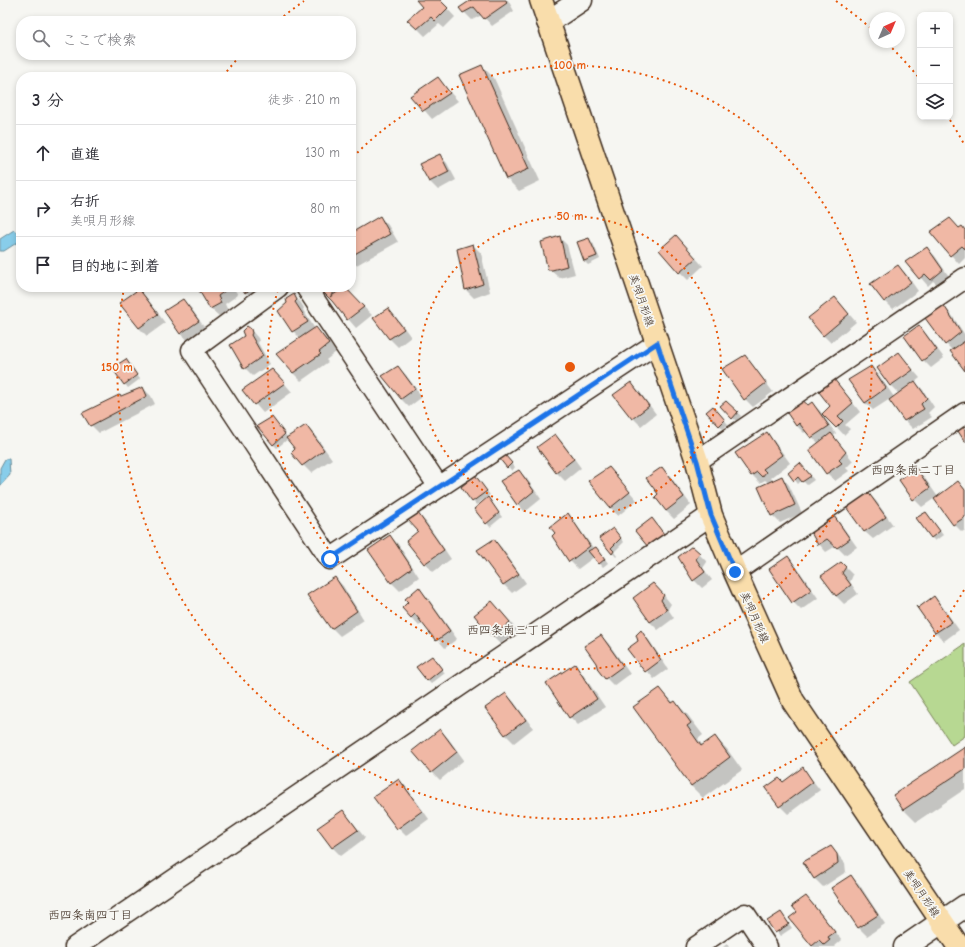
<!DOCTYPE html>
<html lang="ja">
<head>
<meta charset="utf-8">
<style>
	:root { --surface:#fff; --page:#f7f7f7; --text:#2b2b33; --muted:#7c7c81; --line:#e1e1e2 }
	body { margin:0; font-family:"Comic Neue","Klee One",sans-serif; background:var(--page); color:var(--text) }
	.controls { position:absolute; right:12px; top:12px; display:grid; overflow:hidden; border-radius:8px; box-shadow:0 2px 6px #0003 }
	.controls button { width:36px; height:36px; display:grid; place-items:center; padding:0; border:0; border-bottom:1px solid var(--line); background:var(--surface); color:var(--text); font:20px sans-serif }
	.compass { position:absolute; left:869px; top:12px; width:36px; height:36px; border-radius:50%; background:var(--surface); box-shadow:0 2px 6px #0003; rotate:44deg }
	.stop { position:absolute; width:12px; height:12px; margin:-9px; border:3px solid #1a73e8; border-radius:50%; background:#fff }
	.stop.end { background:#1a73e8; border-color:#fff; box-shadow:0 1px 4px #0008 }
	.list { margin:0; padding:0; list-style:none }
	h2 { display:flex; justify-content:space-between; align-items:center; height:52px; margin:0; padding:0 16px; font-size:17px }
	h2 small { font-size:13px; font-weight:400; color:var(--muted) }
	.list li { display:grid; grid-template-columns:26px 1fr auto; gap:12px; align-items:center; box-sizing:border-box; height:56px; padding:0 16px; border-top:1px solid var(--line) }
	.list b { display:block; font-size:15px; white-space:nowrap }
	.list p { margin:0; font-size:13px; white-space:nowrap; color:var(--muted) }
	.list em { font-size:13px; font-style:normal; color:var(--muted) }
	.icon { flex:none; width:22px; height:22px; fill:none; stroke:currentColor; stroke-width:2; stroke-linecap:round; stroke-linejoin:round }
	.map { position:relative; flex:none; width:965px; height:947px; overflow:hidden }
	.search { position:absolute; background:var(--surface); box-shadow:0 2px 6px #0003; left:16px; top:16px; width:340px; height:44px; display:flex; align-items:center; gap:10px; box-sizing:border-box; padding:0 14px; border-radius:16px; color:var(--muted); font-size:15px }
	.panel { position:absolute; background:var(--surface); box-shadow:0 2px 6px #0003; left:16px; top:72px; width:340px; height:220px; border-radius:16px }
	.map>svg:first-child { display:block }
	.green { fill:#b7d892; stroke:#798158 }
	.water { fill:#88cdea; stroke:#698c98 }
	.shadow { fill:#0003 }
	.building { fill:#f0b8a5; stroke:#3b2a1e }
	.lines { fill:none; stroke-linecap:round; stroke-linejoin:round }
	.street-casing { stroke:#3b2a1e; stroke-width:23 }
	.secondary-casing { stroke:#3b2a1e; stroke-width:25 }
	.primary-casing { stroke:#3b2a1e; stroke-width:25 }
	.street { stroke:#f6f6f2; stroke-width:20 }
	.secondary { stroke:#f6f6f2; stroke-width:22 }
	.primary { stroke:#f9ddab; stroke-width:22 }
	.route { stroke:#1a73e8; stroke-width:5 }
	.ring { fill:none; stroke:#e8590c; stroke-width:2; stroke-dasharray:2 4 }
	.labels { text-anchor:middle; stroke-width:3.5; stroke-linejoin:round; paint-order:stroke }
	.street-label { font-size:11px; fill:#3b2a1e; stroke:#f6f6f2 }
	.neighbourhood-label { font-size:12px; fill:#3b2a1e; stroke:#f6f6f2 }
	.centre { fill:#e8590c; stroke:#f6f6f2; stroke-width:2 }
	.ring-label { font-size:12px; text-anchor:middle; font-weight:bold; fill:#e8590c; stroke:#f6f6f2; stroke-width:3.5; stroke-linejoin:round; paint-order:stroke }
</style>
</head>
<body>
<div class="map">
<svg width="965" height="947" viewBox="0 0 965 947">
	<rect width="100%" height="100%" fill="#f6f6f2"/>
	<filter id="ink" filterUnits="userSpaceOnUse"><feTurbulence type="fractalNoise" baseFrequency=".025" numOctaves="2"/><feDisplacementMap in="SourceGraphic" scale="8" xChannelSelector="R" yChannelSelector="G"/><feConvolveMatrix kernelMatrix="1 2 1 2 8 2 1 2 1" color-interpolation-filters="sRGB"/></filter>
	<g filter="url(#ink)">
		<path class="green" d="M965,644V736L952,745L910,682Z"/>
		<g class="water">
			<path d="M14,230L21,236V240L4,251H0V239Z"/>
			<path d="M5,459H9L10,475L0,486V468Z"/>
		</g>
		<g class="shadow">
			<path d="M417,0H439L455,17L444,28L439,24L425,36L409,20L423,7Z"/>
			<path d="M473,0H508L514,11L492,26L482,15L472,20L461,9Z"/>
			<path d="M482,66L494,78L540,181L519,191L507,179L460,76Z"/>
			<path d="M437,78L458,101L432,119L412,96Z"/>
			<path d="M439,155L447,163L456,180L438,190L430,182L421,164Z"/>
			<path d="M380,217L388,225L398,242L351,268V234Z"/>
			<path d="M960,229L965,230V258L959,264L931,232Z"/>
			<path d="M559,237L567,245L575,274L560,278L558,277L549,269Z"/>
			<path d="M589,239L593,243L600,259L588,265L584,261L578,242Z"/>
			<path d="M473,245L481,253L490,292L474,298L466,290Z"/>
			<path d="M684,245L703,266L688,280L680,272Z"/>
			<path d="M927,248L935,256L950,278L940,287L933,281L928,286L907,262Z"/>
			<path d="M898,266L906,274L918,291L893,309L885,301Z"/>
			<path d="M198,287H233L238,295L225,304L228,311L219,316L211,309Z"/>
			<path d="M242,287H273L254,301Z"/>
			<path d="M330,287L338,293L344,288L372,315L356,328L324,291Z"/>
			<path d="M139,290L147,298L165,323L147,336L139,328L121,303Z"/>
			<path d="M293,295L301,303L304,308L303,310L315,329H316L324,336L336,352L326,360L328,362L301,381L293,373L301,339L293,331L288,304Z"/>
			<path d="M835,298L856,322L831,343L823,335Z"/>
			<path d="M183,300L191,308L206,330L189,341L181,334L165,311Z"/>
			<path d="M943,306L951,314L965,335V370L952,350L946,344Z"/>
			<path d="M388,309L396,317L411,337L398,347L390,339L374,318Z"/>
			<path d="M919,327L927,335L944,358L931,368L923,360Z"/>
			<path d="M250,329L258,338L259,341L258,343L270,364L253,376L245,368V337Z"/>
			<path d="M744,356L752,364L773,392L753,407L745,399Z"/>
			<path d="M126,360L140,379L128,388L113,369Z"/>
			<path d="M906,362L920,378L915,382L923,390L934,407L928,413L932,417L913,429L905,421L890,399L873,410L865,403L871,367L879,375L894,397L899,394L891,386L878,368Z"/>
			<path d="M398,367L406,375L422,397L409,407L401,399Z"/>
			<path d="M280,378L292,392L263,413L243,390Z"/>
			<path d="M834,381L842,389L860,412L845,425L850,429L844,435L824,414L831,406Z"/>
			<path d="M631,383L639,391L656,414L641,426L633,418Z"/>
			<path d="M143,388L151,396L155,404L99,433L91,425L121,398Z"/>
			<path d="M726,402L741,416L736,421L721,406Z"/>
			<path d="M812,403L820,411L836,434L833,436L853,461L846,468L849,471L835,481L827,473L819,444L807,431L804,433L796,425Z"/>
			<path d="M716,411L728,424L723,429L708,412Z"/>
			<path d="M275,422L288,438L306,426L314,434L332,459L311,473L303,465L296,449L288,439L277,448L273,444Z"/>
			<path d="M766,433L774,441L790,463L771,478L773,481L782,477L789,485L802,513L780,523L772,515L769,483L765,480L760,483L752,475Z"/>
			<path d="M555,435L563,443L581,468L565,481L557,473L538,448Z"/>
			<path d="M501,459L509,460L515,467L512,471Z"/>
			<path d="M609,468L637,500L618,516L611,508L590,481Z"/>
			<path d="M662,468L670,476L691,505L674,519L666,511L660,495Z"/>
			<path d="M804,468L814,480L807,485L802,480L798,484L795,480Z"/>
			<path d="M916,469L924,477L938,497L958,482L965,489V530L962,532L954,524L935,498L922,507L914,499Z"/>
			<path d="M519,471L527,479L541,499L525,512L518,504Z"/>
			<path d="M475,476L490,495L476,505L473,501Z"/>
			<path d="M868,493L876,501L893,525L873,539L865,532L847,508Z"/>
			<path d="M488,499L502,517L490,527L487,523Z"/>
			<path d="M418,514L426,522L451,559L433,572L407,541L419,531Z"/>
			<path d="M567,515L575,523L594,549L596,548L600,552L608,563L603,567L594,557L578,569L570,561Z"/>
			<path d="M832,515L840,523L857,547L845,555L836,546L826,552L819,544Z"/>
			<path d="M929,517L943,535L935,541L931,537Z"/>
			<path d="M617,533L624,542L614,552L617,556L616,557L601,539Z"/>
			<path d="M390,536L398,544L419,577L400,591L392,583L369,550Z"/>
			<path d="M494,540L502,548L526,583L512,593L504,585L479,550Z"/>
			<path d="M692,547L707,562L703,568L712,580L702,588L694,580Z"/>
			<path d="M788,558L796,566L818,598L801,610L793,602Z"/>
			<path d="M841,563L853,575L850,582L858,594L844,604L836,596Z"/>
			<path d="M335,578L343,586L364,620L340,636L332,628Z"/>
			<path d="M419,589L427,597L457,639L445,648L423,622L419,626L403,609Z"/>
			<path d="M661,592L671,604L668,609L674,618L658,630L650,622L634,598Z"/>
			<path d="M934,598L942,606L959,630L944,641L936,633L919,608Z"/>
			<path d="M500,610L517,630L500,644L492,636Z"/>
			<path d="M641,632L649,640L668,669L654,679L629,649L639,641Z"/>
			<path d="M601,636L609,644L630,674L614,686L606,678Z"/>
			<path d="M435,661L445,673L431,684L427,680Z"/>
			<path d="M574,665L582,673L605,707L578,725L570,717Z"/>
			<path d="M660,689L674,703L675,702L687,714L703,735L698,739L703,746L715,737L727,749L742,770L703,798L691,786Z"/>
			<path d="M506,694L514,702L533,728L514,743L506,735L486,708Z"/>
			<path d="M440,730L448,738L464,760L440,780L432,772Z"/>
			<path d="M965,748V789L916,822L904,810L894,795Z"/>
			<path d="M802,769L810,777L820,790L788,814L780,806L783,783Z"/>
			<path d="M399,780L407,788L429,819L406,836L398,828Z"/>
			<path d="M343,812L351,820L365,838L341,856L333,848L318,828Z"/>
			<path d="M831,847L845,863L846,872L823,887L815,879L805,863Z"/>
			<path d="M851,876L859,884L885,924L867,936L859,928L833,888Z"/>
			<path d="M806,897L814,905L842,940L835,946L836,947H814L812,945L798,912Z"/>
			<path d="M781,913L792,928L780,936L769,921Z"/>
			<path d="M727,944L729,947H723Z"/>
		</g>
		<g class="building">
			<path d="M416,0H440L448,8L435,21L431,17L417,29L407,20L422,7Z"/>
			<path d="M471,0H506L507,3L484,19L474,7L463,13L459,8Z"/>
			<path d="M482,65L529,169L506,179L459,75Z"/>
			<path d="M438,77L450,93L423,111L410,96Z"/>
			<path d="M440,154L449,172L429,182L419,164Z"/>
			<path d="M380,216L390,234L351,256V233Z"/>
			<path d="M950,218L959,228L962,226L965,230V249L962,246L950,256L930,232Z"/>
			<path d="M676,235L696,258L679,273L659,250Z"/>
			<path d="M560,236L567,266L552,270H548L541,242Z"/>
			<path d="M589,238L597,256L584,261L577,242Z"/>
			<path d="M473,244L483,284L465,290L457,249Z"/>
			<path d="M927,247L943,270L931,280L925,274L919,279L905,262Z"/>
			<path d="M898,265L911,282L884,302L870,284Z"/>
			<path d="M197,287H230L218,296L221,303L210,309Z"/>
			<path d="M241,287H254L245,293Z"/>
			<path d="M329,287H333L336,290L330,297L345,287L364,307L347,320L332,301L322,291Z"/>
			<path d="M139,289L158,314L139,328L119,303Z"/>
			<path d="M294,294L297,300L295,302L308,322L292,332L278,311L287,303L286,299Z"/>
			<path d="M835,297L849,314L823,336L808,318Z"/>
			<path d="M183,299L199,321L180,334L164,311Z"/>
			<path d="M943,304L961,332L945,345L925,318Z"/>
			<path d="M388,308L404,329L389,339L373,318Z"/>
			<path d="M919,325L937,350L922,361L904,336Z"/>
			<path d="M247,326L251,329L252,333L251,335L263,356L244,369L230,345L244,336L242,331Z"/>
			<path d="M316,327L329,344L319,352L321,354L293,373L276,354Z"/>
			<path d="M965,341V371L950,351Z"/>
			<path d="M899,352L913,370L890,386L877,368Z"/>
			<path d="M745,355L766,383L744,400L722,369Z"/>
			<path d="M126,359L137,375L124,385L112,368Z"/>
			<path d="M398,366L415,389L401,399L382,376Z"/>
			<path d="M871,366L886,388L865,403L848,380Z"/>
			<path d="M272,369L285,383L254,405L242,390Z"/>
			<path d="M834,379L853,403L838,416L843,421L836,428L822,414L830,406L819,392Z"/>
			<path d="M915,381L927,398L921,404L924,409L904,421L889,400Z"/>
			<path d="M631,382L649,406L632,419L613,395Z"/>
			<path d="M143,387L147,396L90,426L82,413L119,395L121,396Z"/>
			<path d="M801,399L808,405L812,402L829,426L811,438L799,423L796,426L785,410Z"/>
			<path d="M726,401L738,412L732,419L720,406Z"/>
			<path d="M713,406L725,420L719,426L706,412Z"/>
			<path d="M272,417L285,434L273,445L257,426Z"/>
			<path d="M306,425L324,450L302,466L291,453L295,449L286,438Z"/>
			<path d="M963,427L965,430V442L958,431Z"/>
			<path d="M767,432L782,455L763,469L766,472L762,477L757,472L751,476L735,453Z"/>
			<path d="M831,433L846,452L839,460L842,463L826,474L809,450Z"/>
			<path d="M555,434L574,459L556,473L537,447Z"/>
			<path d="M505,455L512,463L507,468L499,458Z"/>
			<path d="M800,463L811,476L802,482L798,477L794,481L788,473Z"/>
			<path d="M609,467L630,492L610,508L588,481Z"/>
			<path d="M662,467L684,497L666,511L655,497L658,494L646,478Z"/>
			<path d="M916,468L930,488L913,500L899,480Z"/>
			<path d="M519,470L534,491L517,505L500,481Z"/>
			<path d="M475,475L487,491L472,502L461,487Z"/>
			<path d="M782,476L795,505L771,516L758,487Z"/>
			<path d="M958,481L965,490V517L953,525L934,499Z"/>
			<path d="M868,492L886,517L864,532L846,507Z"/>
			<path d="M488,497L499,513L486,524L474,509Z"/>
			<path d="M926,512L940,531L931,538L916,518Z"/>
			<path d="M418,513L444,550L424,564L406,541L418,531L408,520Z"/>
			<path d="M568,513L590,546L569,562L552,536L555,533L550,527Z"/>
			<path d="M832,513L850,539L837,548L827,539L818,545L809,529Z"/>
			<path d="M652,518L664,534L648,547L635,531Z"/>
			<path d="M613,528L621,538L611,548L614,551L612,554L599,538Z"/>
			<path d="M390,535L412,568L391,583L368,550Z"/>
			<path d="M494,539L519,574L503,585L477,550Z"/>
			<path d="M692,546L700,553L696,559L705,572L693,581L678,557Z"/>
			<path d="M596,547L605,559L599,564L588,551Z"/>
			<path d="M788,556L811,590L792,603L769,569Z"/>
			<path d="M841,562L846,567L842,573L851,585L836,596L821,576Z"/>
			<path d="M335,577L357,611L331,629L307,595Z"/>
			<path d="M653,583L664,595L661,600L667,610L650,622L633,598Z"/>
			<path d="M419,587L450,631L436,641L415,614L411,618L402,608L408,602L405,599Z"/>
			<path d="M934,596L952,622L935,633L916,606L918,608Z"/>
			<path d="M492,601L510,622L492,637L474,615Z"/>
			<path d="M641,630L661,660L645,672L627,649L638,641L636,635Z"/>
			<path d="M601,635L623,666L605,679L598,670L596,663L584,646Z"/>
			<path d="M432,656L442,669L427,681L416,667Z"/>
			<path d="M575,664L597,699L569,718L546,683Z"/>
			<path d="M660,688L672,703L675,701L691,723L687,726L701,746L715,736L730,757L691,786L633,707Z"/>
			<path d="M506,693L526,720L505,735L485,708Z"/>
			<path d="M440,729L457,752L431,773L412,751Z"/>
			<path d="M965,747V769L903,810L893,795Z"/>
			<path d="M803,767L813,782L779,807L765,788L779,778L783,782Z"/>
			<path d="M399,779L422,811L397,829L373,797Z"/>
			<path d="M343,810L358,830L332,848L317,828Z"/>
			<path d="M831,846L837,854L838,863L814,879L803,862Z"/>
			<path d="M851,875L878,915L858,928L831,888Z"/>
			<path d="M806,896L835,932L828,937L830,940L824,945L819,940L812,946L789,918L797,912L792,906Z"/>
			<path d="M781,912L789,924L775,933L767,921Z"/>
		</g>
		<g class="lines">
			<defs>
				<g id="street">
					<path d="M278,287L192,350L330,559L657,343"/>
					<path d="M306,287L439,487"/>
					<path d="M697,461L965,278"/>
					<path d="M735,572L965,413"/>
					<path d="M75,947L711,515"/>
					<path d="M696,947L745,914L767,947"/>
				</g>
				<g id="secondary">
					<path d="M548,22L581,0"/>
					<path d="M905,947L965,906"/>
				</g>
				<path id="primary" d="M541,0L697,461L711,515L735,572L793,701L959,947"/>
			</defs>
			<use href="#street" class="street-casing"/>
			<use href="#secondary" class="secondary-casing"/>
			<use href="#primary" class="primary-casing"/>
			<use href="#street" class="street"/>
			<use href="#secondary" class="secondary"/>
			<use href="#primary" class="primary"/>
		</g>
	</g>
	<g class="lines" filter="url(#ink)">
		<path class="route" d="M330,559L657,343L697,461L711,515L735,572"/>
	</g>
	<g class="ring">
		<circle cx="570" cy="367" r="151"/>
		<path d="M353 157A302 302 0 1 1 278 289"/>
		<path d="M964 590A453 453 0 0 1 124 288M223 76A453 453 0 0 1 241 55M279 20A453 453 0 0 1 304 1M836 1A453 453 0 0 1 873 30M888 44A453 453 0 0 1 920 79M950 120A453 453 0 0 1 964 144"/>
	</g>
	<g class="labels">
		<g class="street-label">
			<text transform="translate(642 300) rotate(71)" y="4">美唄月形線</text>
			<text transform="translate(755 617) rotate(66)" y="4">美唄月形線</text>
			<text transform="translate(922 893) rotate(56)" y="4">美唄月形線</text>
		</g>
		<g class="neighbourhood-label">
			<text x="913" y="474">西四条南二丁目</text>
			<text x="509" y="634">西四条南三丁目</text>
			<text x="90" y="919">西四条南四丁目</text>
		</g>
	</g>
	<circle cx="570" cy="367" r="6" class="centre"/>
	<g class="ring-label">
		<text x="570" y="69">100 m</text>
		<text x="570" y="220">50 m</text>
		<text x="117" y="371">150 m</text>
	</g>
</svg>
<div class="controls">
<button>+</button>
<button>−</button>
<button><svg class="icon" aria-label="layers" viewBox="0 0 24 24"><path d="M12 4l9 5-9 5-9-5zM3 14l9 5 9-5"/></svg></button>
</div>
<svg class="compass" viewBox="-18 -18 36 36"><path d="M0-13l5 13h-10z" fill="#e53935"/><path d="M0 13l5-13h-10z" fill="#7c7c81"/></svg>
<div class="stop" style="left:330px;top:559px"></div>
<div class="stop end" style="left:735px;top:572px"></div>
<div class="search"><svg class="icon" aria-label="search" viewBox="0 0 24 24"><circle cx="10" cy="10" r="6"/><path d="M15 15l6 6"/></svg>ここで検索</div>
<section class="panel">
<h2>3 分<small>徒歩 · 210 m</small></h2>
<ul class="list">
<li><svg class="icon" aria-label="ahead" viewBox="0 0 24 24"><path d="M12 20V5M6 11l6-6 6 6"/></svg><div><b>直進</b></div><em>130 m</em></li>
<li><svg class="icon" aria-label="right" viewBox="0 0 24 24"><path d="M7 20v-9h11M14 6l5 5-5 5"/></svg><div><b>右折</b><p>美唄月形線</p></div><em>80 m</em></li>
<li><svg class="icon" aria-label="arrive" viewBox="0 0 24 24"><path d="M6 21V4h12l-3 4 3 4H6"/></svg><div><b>目的地に到着</b></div></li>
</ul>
</section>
</div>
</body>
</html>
